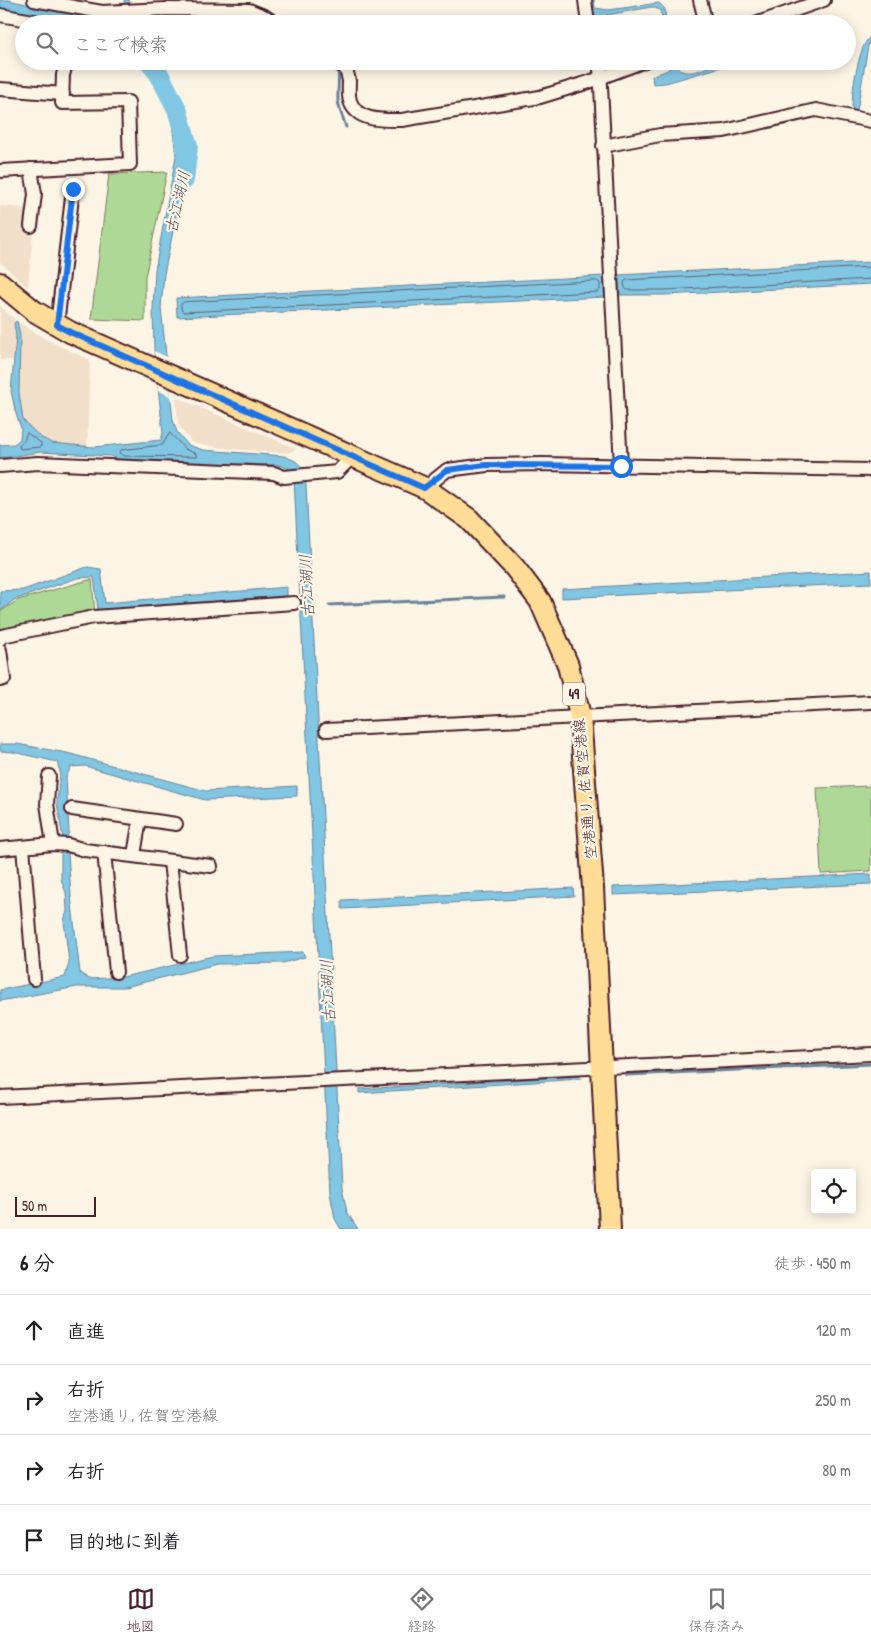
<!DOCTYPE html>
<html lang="ja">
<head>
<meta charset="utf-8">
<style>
	:root { --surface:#fff; --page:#f2f2f2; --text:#202124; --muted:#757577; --line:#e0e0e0; --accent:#4a1f2b }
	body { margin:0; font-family:"Patrick Hand","Klee One",sans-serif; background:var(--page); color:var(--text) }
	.controls { position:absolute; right:15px; bottom:15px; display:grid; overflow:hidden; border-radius:5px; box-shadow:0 2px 12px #0003 }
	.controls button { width:45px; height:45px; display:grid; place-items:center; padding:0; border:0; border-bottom:1px solid var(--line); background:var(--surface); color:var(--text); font:25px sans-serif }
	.scale { position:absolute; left:15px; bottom:12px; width:81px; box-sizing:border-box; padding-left:5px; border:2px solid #4a1f2b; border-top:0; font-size:14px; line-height:18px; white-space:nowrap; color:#4a1f2b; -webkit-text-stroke:4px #fcf5e5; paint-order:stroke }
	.stop { position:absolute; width:15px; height:15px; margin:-11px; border:4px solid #1a73e8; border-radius:50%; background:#fff }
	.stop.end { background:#1a73e8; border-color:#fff; box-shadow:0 1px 5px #0008 }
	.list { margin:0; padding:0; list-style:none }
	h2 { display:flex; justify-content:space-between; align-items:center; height:65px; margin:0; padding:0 20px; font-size:21px }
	h2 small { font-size:16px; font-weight:400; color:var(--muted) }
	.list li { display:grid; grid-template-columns:32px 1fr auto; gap:15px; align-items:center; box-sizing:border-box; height:70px; padding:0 20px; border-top:1px solid var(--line) }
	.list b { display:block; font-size:19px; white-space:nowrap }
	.list p { margin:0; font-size:16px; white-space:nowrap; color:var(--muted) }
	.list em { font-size:16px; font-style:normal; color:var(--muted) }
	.icon { flex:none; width:28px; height:28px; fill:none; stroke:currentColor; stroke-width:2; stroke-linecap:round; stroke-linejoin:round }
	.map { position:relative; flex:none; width:871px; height:1229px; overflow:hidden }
	.search { position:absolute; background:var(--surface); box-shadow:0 2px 12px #0003; left:15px; right:15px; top:15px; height:55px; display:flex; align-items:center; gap:12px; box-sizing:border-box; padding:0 18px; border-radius:28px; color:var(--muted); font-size:19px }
	.sheet { height:345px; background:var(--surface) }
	nav { display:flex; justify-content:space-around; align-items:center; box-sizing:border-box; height:70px; border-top:1px solid var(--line); background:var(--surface); font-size:14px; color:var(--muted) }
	nav a { display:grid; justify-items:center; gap:2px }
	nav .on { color:var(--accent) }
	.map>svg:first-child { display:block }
	.built { fill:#f2dfca }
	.green { fill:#aed895; stroke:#7c7c60 }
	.water { fill:#81c6e2; stroke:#6b8399 }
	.pier { fill:#fcf5e5 }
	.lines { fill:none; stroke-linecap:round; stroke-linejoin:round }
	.shore { stroke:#606274; stroke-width:1 }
	.stream { stroke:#6b8399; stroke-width:3 }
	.river { stroke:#81c6e2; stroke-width:20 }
	.minor-casing { stroke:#4a1f2b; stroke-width:16 }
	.primary-casing { stroke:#4a1f2b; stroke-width:24 }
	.minor { stroke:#fcf5e5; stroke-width:12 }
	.primary { stroke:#ffdd96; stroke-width:20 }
	.route { stroke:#1a73e8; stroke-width:6 }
	.labels { text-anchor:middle; stroke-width:4.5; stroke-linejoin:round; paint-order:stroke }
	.shield { fill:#fcf5e5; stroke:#7f5f63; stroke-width:1 }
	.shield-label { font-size:14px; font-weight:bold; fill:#4a1f2b }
	.street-label { font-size:15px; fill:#4a1f2b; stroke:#fcf5e5 }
	.water-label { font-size:16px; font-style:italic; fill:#5a5162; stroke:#fcf5e5 }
</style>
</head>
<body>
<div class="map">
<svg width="871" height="1229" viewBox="0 0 871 1229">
	<rect width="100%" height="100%" fill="#fcf5e5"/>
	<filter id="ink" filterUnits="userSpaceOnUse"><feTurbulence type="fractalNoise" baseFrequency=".02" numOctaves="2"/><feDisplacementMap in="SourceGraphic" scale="10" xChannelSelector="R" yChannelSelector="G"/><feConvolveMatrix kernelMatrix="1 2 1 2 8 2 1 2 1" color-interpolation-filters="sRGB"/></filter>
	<g filter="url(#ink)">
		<g class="built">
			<path d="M0,206L35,209L28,288L0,262Z"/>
			<path d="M0,306L17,321L45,339L90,360L87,451L30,445L18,413L17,360H0Z"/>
			<path d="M176,397L297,449L287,453L230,449L192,443L178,425Z"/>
		</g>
		<g class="green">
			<path d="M167,172L145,277V321L91,319L109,174Z"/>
			<path d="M92,579L95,614L0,634V612L18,600Z"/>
			<path d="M871,786V871L821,874L817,788Z"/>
		</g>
		<g class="water">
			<path d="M0,0H8L78,15L99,24H68L58,20L10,13L0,10Z"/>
			<path d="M124,0H129L130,15L153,16C144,22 134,28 123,21V16L126,15Z"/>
			<path d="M589,0H594L595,8L608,10L659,3L665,9L666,24H664L660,10L652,7L607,15L605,24H593Z"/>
			<path d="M869,38L870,40L868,46L857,111L853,113C849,101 859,45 869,38Z"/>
			<path d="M137,61H152L164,77L180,114L188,161L164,274L161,308L173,420L177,432L188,445L203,450L284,456C303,463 303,467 306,485L342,1188L347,1212L358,1229H341L335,1219L330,1193L294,479L288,468L278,465L124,461L110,456L41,452L0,458V445L14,444L20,439L21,428L16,414L11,391L16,337L14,323L17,321L20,335L19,392L23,420L40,437L52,443L94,447L161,440L163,433L154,351L153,308L155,270L176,156L171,115L154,78Z"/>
			<path d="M672,61H674C683,84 707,65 722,62C728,60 736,61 742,61L666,83L653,84L652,76L668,70Z"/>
			<path d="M871,262V284L665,295H620L618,275Z"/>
			<path d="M604,276L605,297L177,317L176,298Z"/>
			<path d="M87,567L101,569L105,603L287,587V596L98,610L94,577L77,578L14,600L0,611V591L23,590Z"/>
			<path d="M871,571V583L562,598V589Z"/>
			<path d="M0,744H17L67,753L206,791L297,786V796L205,800L85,766L71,767L66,777L69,832L66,841V850L68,853L71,896L80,973L89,979L123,977L213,956L303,952L305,957L283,963L217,964L125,987H77L0,1001V990L65,977L69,962L64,921L67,911L66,893L61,879V850L63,839L57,803L60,772L57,762L13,752L0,751Z"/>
			<path d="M871,874V884L613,895V887Z"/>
			<path d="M573,888L574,896L342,909V900Z"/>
			<path d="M580,1076L581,1079L359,1093V1089Z"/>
		</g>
		<path class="pier" d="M154,351L167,357L171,397L158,390Z"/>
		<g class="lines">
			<g class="shore">
				<path d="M871,267L626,280L624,282L625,288L627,290H665L871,279"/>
				<path d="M597,281L600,283V290L597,292L184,312L181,310V304L184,302Z"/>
				<path d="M27,433L41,443V447L20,449L19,446L24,441Z"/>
				<path d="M170,433L185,449L196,454L197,457L125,456L119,453L121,450L162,445Z"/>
			</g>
			<g class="stream">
				<path d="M155,16H209"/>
				<path d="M242,16L260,21"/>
				<path d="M333,61C342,71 337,87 338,100C339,109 343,118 346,127"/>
				<path d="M329,605L504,597"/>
				<path d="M626,1075L871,1064"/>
			</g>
			<path class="river" d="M149,61L159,74L177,109L188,146L184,180"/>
			<defs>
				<g id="minor">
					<path d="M34,0L102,12L165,9L249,10L266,17L276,24"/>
					<path d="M585,0L588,24"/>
					<path d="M700,0L706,24"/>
					<path d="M0,15L50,24"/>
					<path d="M755,24L824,0"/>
					<path d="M343,61C345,68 348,74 349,81C349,87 348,94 350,101C357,122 384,120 402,120L540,97L589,82L645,61"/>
					<path d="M598,61L600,68L621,466"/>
					<path d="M0,89L63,94"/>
					<path d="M603,146L660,135L724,131L816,110L871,121"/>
					<path d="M31,169L35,194L31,226"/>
					<path d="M0,171L130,164L128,102L62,103L63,75L67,61"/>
					<path d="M57,325L73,189"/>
					<path d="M0,466L38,463L274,473L284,477L337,472L352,457"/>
					<path d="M425,488L447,470L487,465L542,464L871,470"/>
					<path d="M0,639L2,636L94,617L294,603"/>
					<path d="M0,650L4,679L0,680"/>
					<path d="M326,730L871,702"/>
					<path d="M49,776L47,804L53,844"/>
					<path d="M72,809L176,824"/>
					<path d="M23,847L34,979"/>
					<path d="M0,849L53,844L68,845L85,850L211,866"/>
					<path d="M104,852L116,972"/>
					<path d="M134,855L140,819"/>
					<path d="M170,861L180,955"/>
					<path d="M0,1097L871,1054"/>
				</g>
				<path id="primary" d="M0,283L34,311L70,332L425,488L469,519L515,568L540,601L568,665L580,716L593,888L610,1229"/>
			</defs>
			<use href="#minor" class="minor-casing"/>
			<use href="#primary" class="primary-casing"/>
			<use href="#minor" class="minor"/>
			<use href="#primary" class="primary"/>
		</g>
	</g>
	<g class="lines" filter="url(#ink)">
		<path class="route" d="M73,189L57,325L70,332L424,488L447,470L486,465L621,466"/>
	</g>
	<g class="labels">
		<rect class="shield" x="563" y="682.5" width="22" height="23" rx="4"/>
		<g class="shield-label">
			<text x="574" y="699">49</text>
		</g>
		<g class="street-label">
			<text transform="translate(585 789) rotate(-95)" y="5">空港通り, 佐賀空港線</text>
		</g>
		<g class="water-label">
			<text transform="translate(177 202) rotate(-77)" y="6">古江湖川</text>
			<text transform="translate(306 586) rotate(-93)" y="6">古江湖川</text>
			<text transform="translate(327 991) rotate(-93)" y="6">古江湖川</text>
		</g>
	</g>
</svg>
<div class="controls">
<button><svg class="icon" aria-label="locate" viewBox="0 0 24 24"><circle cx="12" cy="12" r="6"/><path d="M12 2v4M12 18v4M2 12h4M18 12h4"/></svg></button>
</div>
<div class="scale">50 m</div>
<div class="stop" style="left:621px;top:466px"></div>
<div class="stop end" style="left:73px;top:189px"></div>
<div class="search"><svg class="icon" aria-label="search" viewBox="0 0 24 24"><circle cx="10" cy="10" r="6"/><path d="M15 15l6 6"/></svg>ここで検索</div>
</div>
<section class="sheet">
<h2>6 分<small>徒歩 · 450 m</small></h2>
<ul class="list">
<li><svg class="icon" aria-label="ahead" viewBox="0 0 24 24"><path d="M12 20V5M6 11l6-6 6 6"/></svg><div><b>直進</b></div><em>120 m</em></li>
<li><svg class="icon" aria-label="right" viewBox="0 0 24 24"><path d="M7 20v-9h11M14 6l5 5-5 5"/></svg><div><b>右折</b><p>空港通り, 佐賀空港線</p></div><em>250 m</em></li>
<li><svg class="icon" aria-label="right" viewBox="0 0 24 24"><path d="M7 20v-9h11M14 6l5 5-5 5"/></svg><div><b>右折</b></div><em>80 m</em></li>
<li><svg class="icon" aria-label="arrive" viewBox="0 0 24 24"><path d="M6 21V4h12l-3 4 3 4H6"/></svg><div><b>目的地に到着</b></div></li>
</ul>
</section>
<nav>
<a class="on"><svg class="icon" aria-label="map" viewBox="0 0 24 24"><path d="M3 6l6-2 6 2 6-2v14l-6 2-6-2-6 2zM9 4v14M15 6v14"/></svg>地図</a>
<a><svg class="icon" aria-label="directions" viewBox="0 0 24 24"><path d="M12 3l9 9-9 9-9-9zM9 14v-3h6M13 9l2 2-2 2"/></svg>経路</a>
<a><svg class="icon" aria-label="saved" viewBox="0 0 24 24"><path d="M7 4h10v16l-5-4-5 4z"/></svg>保存済み</a>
</nav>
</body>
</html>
